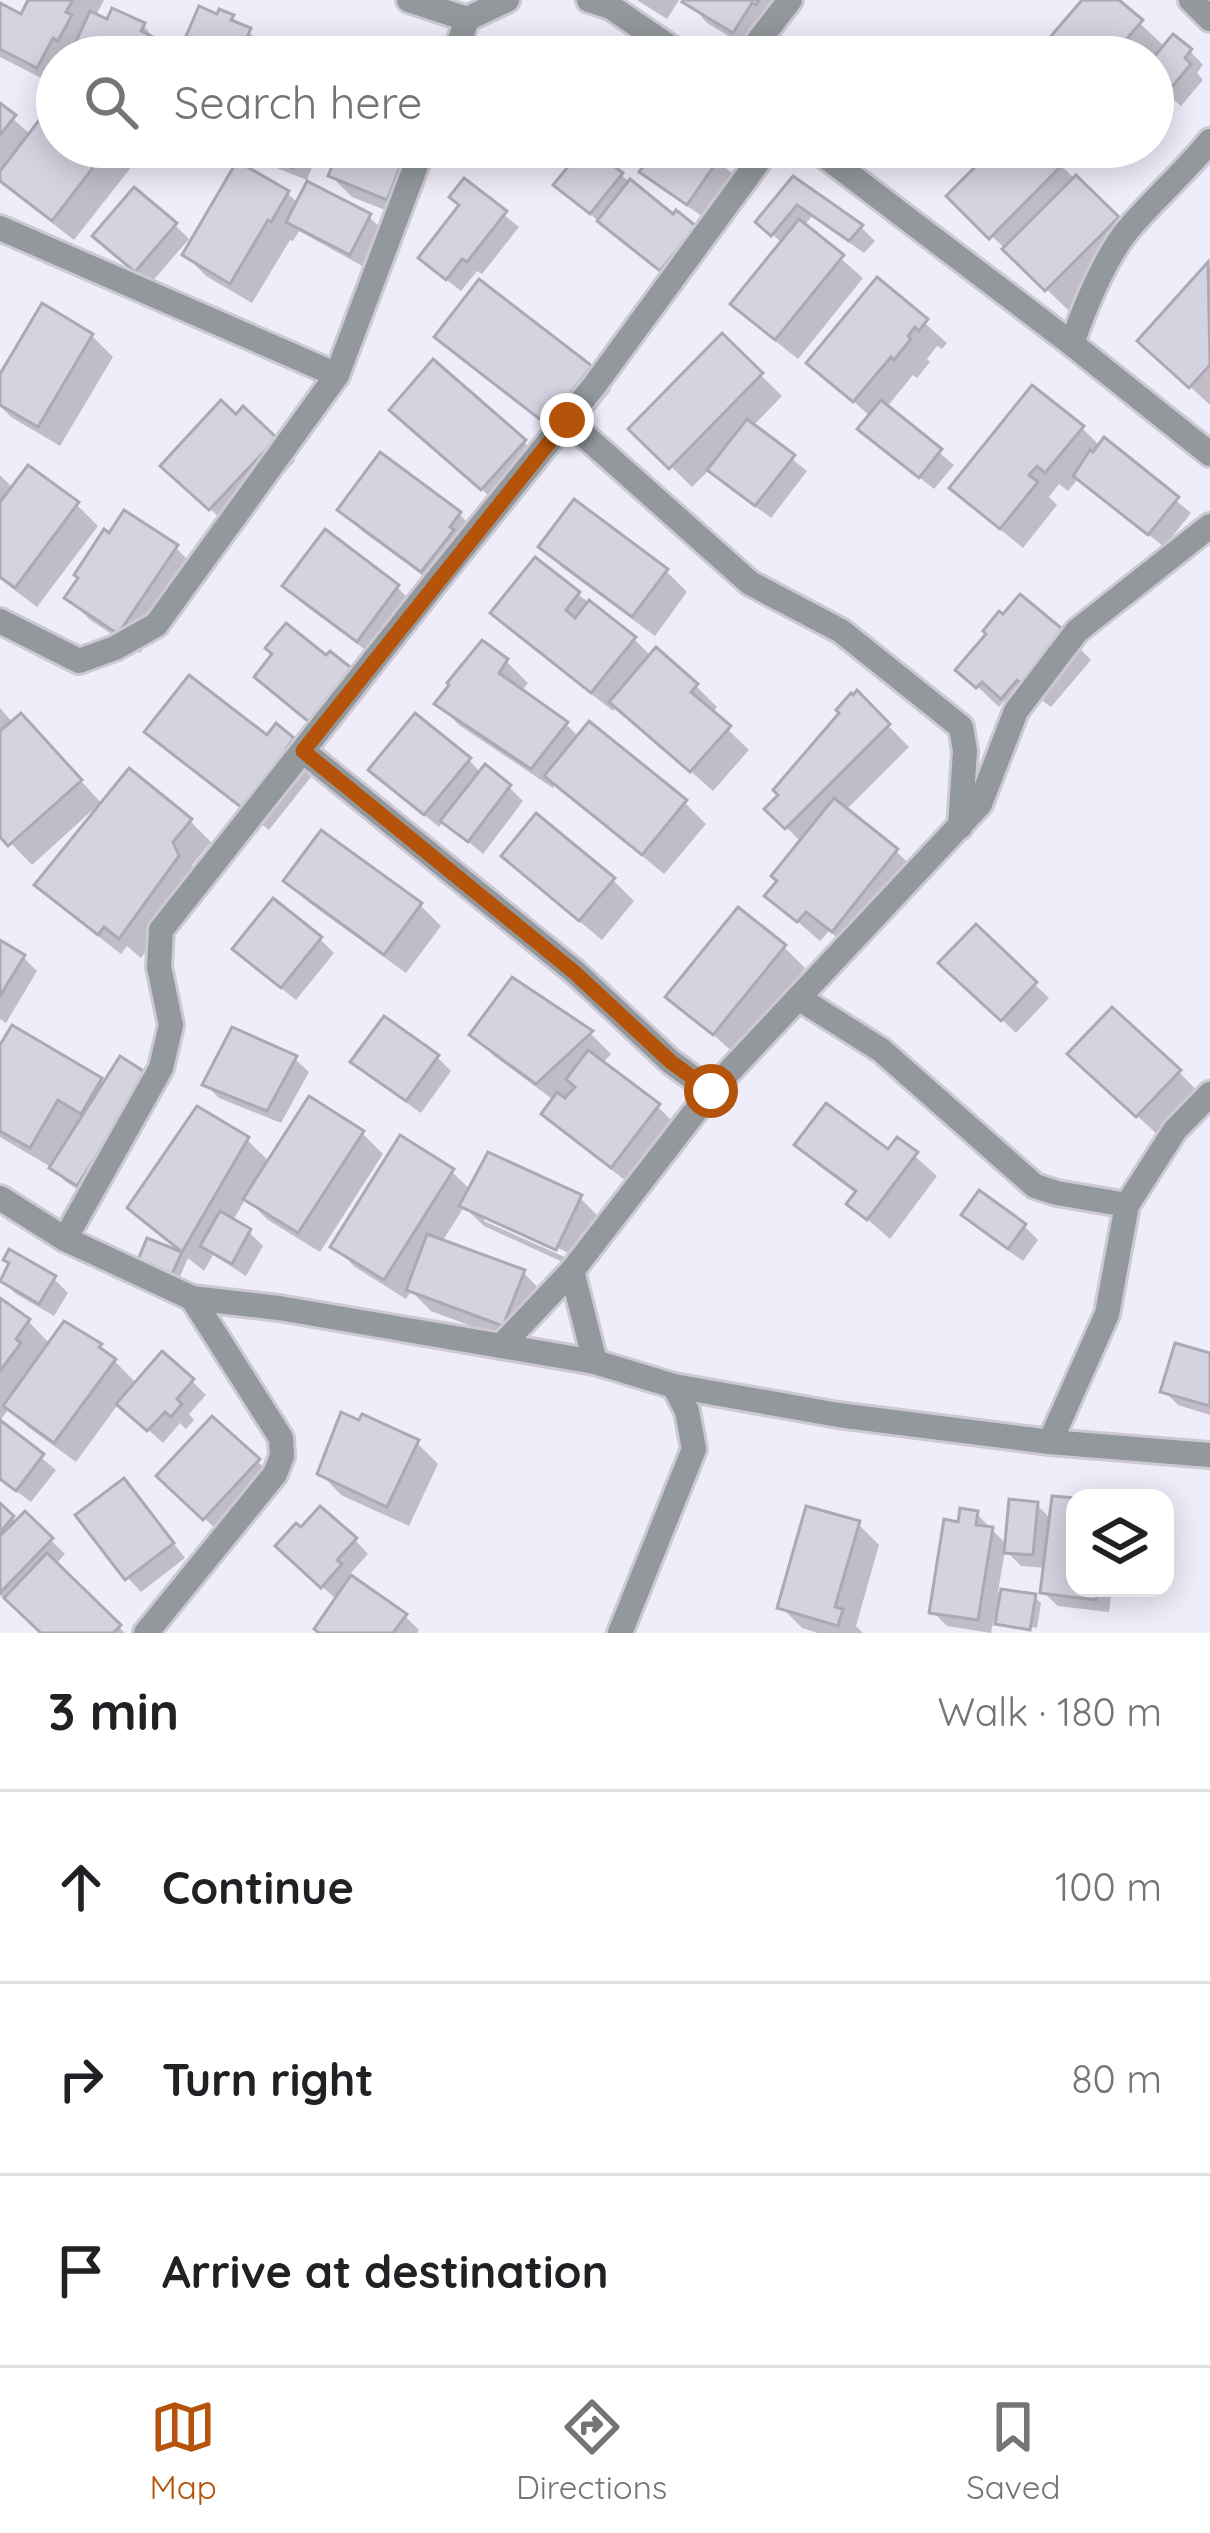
<!DOCTYPE html>
<html lang="en">
<head>
<meta charset="utf-8">
<style>
	:root { --surface:#fff; --page:#f6f6f6; --text:#202124; --muted:#757577; --line:#e0e0e0; --accent:#b45309 }
	body { margin:0; font-family:Quicksand,sans-serif; background:var(--page); color:var(--text) }
	.controls { position:absolute; right:36px; bottom:36px; display:grid; overflow:hidden; border-radius:24px; box-shadow:0 6px 30px #0003 }
	.controls button { width:108px; height:108px; display:grid; place-items:center; padding:0; border:0; border-bottom:3px solid var(--line); background:var(--surface); color:var(--text); font:60px sans-serif }
	.stop { position:absolute; width:36px; height:36px; margin:-27px; border:9px solid #b45309; border-radius:50%; background:#fff }
	.stop.end { background:#b45309; border-color:#fff; box-shadow:0 3px 12px #0008 }
	.list { margin:0; padding:0; list-style:none }
	h2 { display:flex; justify-content:space-between; align-items:center; height:156px; margin:0; padding:0 48px; font-size:51px }
	h2 small { font-size:39px; font-weight:400; color:var(--muted) }
	.list li { display:grid; grid-template-columns:78px 1fr auto; gap:36px; align-items:center; box-sizing:border-box; height:192px; padding:0 48px; border-top:3px solid var(--line) }
	.list b { display:block; font-size:45px; white-space:nowrap }
	.list em { font-size:39px; font-style:normal; color:var(--muted) }
	.icon { flex:none; width:66px; height:66px; fill:none; stroke:currentColor; stroke-width:2; stroke-linecap:round; stroke-linejoin:round }
	.map { position:relative; flex:none; width:1210px; height:1633px; overflow:hidden }
	.search { position:absolute; background:var(--surface); box-shadow:0 6px 30px #0003; left:36px; right:36px; top:36px; height:132px; display:flex; align-items:center; gap:30px; box-sizing:border-box; padding:0 42px; border-radius:66px; color:var(--muted); font-size:45px }
	.sheet { height:732px; background:var(--surface) }
	nav { display:flex; justify-content:space-around; align-items:center; box-sizing:border-box; height:168px; border-top:3px solid var(--line); background:var(--surface); font-size:33px; color:var(--muted) }
	nav a { display:grid; justify-items:center; gap:6px }
	nav .on { color:var(--accent) }
	.map>svg:first-child { display:block }
	.shadow { fill:#0003; fill-rule:evenodd }
	.building { fill:#d5d3e0; stroke:#aca9b6; stroke-width:3 }
	.lines { fill:none; stroke-linecap:round; stroke-linejoin:round }
	.street-casing { stroke:#ccc9d5; stroke-width:30 }
	.street { stroke:#92989b; stroke-width:24 }
	.route { stroke:#b45309; stroke-width:15 }
</style>
</head>
<body>
<div class="map">
<svg width="1210" height="1633" viewBox="0 0 1210 1633">
	<rect width="100%" height="100%" fill="#f0edfa"/>
	<g class="shadow">
		<path d="M32,0H104L95,17L143,25L167,54L166,57H57V86L0,57V6L22,18Z"/>
		<path d="M637,0H679L667,19Z"/>
		<path d="M687,0H793L755,52L707,23Z"/>
		<path d="M1086,0H1115L1165,47L1190,51L1203,65L1197,73L1203,80L1181,106L1153,82V62L1157,57L1153,53L1150,57H1037Z"/>
		<path d="M232,18L271,52L269,57H180Z"/>
		<path d="M57,102V147H122L136,161L74,240L20,198L0,178V107L31,135Z"/>
		<path d="M237,147H320L307,180L246,156Z"/>
		<path d="M343,147H438L408,219L352,197L331,176Z"/>
		<path d="M660,147H700L732,173L702,216L657,186L643,172Z"/>
		<path d="M999,147H1042L1138,240L1068,310L951,196Z"/>
		<path d="M621,175L674,218L694,228L708,242L675,282L571,199Z"/>
		<path d="M794,180L861,227L875,241L864,253L812,216L804,226L863,278L798,359L755,325L734,304L783,244L759,222Z"/>
		<path d="M464,182L519,227L482,274L477,271L461,291L435,271L462,206Z"/>
		<path d="M287,193L299,204L369,217L383,230L364,267L299,231L293,241L290,240L252,303L206,276L185,255Z"/>
		<path d="M175,225L189,239L150,284L109,250Z"/>
		<path d="M1209,266L1210,267V405L1141,341Z"/>
		<path d="M878,281L947,343L942,349L937,346L927,359L930,362L917,378L913,375L886,408L954,465L934,489L875,442L871,417L810,363Z"/>
		<path d="M92,336L113,357L60,446L11,417L0,406V380Z"/>
		<path d="M438,337L590,369L611,390L569,443L459,358Z"/>
		<path d="M722,337L782,396L752,427L807,471L771,518L725,484L710,469L692,487L633,429Z"/>
		<path d="M1082,428L1100,446L1104,441L1191,513L1164,547L1079,478L1068,491L1059,484L1049,497L1057,505L1023,548L974,508L953,487Z"/>
		<path d="M414,430L524,442L544,463L504,509Z"/>
		<path d="M275,440L295,461L232,529L186,487Z"/>
		<path d="M29,469L77,505L98,526L37,607L0,579V475L14,489Z"/>
		<path d="M341,510L459,514L480,535L444,591L362,531Z"/>
		<path d="M542,547L666,571L687,592L655,636L563,568Z"/>
		<path d="M176,548L197,569L140,653L89,619L68,598Z"/>
		<path d="M286,586L397,587L418,608L379,660L307,607Z"/>
		<path d="M578,594L634,639L652,657L657,652L696,686L717,707L712,714L749,750L713,791L617,706L613,711L515,634L494,613Z"/>
		<path d="M1070,639L1091,660L1051,707L1039,698L1024,718L1004,701L999,707L960,670Z"/>
		<path d="M482,644L507,662L528,683L521,692L566,724L579,737L589,725L685,803L706,824L664,874L556,784L553,788L459,725L438,704Z"/>
		<path d="M326,659L357,676L370,690L330,738L271,690Z"/>
		<path d="M858,695L909,747L845,811L896,851L917,872L854,951L829,931L820,941L768,896L802,843L768,809Z"/>
		<path d="M0,708L13,723L42,738L103,805L190,821L211,842L192,865L198,879L141,958L127,946L121,954L59,906L38,885L100,809L97,806L32,865L0,832Z"/>
		<path d="M277,728L313,762L305,771L311,777L269,830L169,753L148,732L268,739Z"/>
		<path d="M469,760L481,773L509,787L523,801L483,854L444,821L439,827L386,784Z"/>
		<path d="M505,856L613,880L634,901L602,940L526,877Z"/>
		<path d="M287,881L420,905L441,926L406,973L308,902Z"/>
		<path d="M976,929L1049,998L1016,1033L943,963Z"/>
		<path d="M320,939L334,953L296,1000L249,962Z"/>
		<path d="M0,944L23,957L37,971L6,1023L0,1019Z"/>
		<path d="M784,947L805,968L735,1054L669,996Z"/>
		<path d="M513,981L591,1034L611,1054L602,1064L658,1107L679,1128L634,1187L566,1135L545,1114L555,1101L494,1056L473,1035Z"/>
		<path d="M0,1051L100,1080L105,1085L147,1076L92,1198L66,1182L51,1167L0,1137Z"/>
		<path d="M437,1057L451,1071L421,1113L368,1076L354,1062Z"/>
		<path d="M295,1059L309,1072L281,1123L219,1098L205,1084Z"/>
		<path d="M1179,1072L1199,1093L1159,1136L1093,1075Z"/>
		<path d="M362,1133L383,1154L320,1252L268,1220L246,1198L232,1222L249,1232L263,1246L246,1276L213,1255L204,1271L188,1258L179,1279L148,1266L142,1260L149,1242L184,1254L131,1208L247,1140L270,1162Z"/>
		<path d="M898,1141L937,1176L890,1239L850,1204L857,1194L819,1166L798,1145L889,1153Z"/>
		<path d="M452,1172L471,1190L580,1198L601,1219L578,1269L484,1226L464,1207L442,1242L523,1272L544,1294L525,1346L431,1311L411,1291L406,1299L355,1267L334,1246ZM484,1214L571,1254L569,1259L484,1221Z"/>
		<path d="M965,1215L1024,1226L1038,1240L1023,1261L978,1229Z"/>
		<path d="M54,1279L68,1293L54,1316L16,1294L2,1280Z"/>
		<path d="M0,1301L28,1321L51,1345L81,1333L100,1346L137,1384L192,1381L206,1395L189,1414L194,1420L186,1429L180,1423L163,1443L119,1403L76,1462L28,1427L9,1408L0,1421Z"/>
		<path d="M1210,1356V1415L1178,1405L1164,1391Z"/>
		<path d="M213,1420L272,1475L219,1532L160,1476Z"/>
		<path d="M0,1423L56,1470L31,1502L0,1479Z"/>
		<path d="M417,1443L438,1464L409,1526L341,1495L320,1473Z"/>
		<path d="M137,1495L185,1558L141,1592L128,1578Z"/>
		<path d="M1075,1501V1588H1112L1109,1612L1058,1606L1043,1592L1046,1568L1021,1566L1005,1550L998,1592L1035,1597L1041,1603L1037,1628L1001,1622V1626L994,1618L991,1633L947,1626L933,1612L960,1525L977,1514L1008,1546L1037,1505L1052,1520Z"/>
		<path d="M0,1507L17,1523L25,1515L65,1554L55,1565L125,1633H44L15,1605L13,1607L0,1595Z"/>
		<path d="M858,1524L879,1545L856,1626L863,1633H818L802,1628L781,1607Z"/>
		<path d="M355,1540L368,1554L349,1575L405,1616L419,1630L417,1633H322L337,1600L293,1560Z"/>
	</g>
	<g class="building">
		<path d="M28,0H73L66,12L72,15L58,41L53,38L37,68L0,49V3L21,14Z"/>
		<path d="M684,0H759L756,5L752,3L733,33L682,2Z"/>
		<path d="M1082,0H1119L1143,20L1111,57H1033Z"/>
		<path d="M199,6L217,14L219,9L234,15L231,20L251,28L239,57H177Z"/>
		<path d="M112,8L145,23L141,31L155,38L146,57H69L90,11L107,19Z"/>
		<path d="M1173,34L1192,49L1185,58L1191,64L1166,94L1153,84V58Z"/>
		<path d="M57,97V147H109L52,221L0,181V171Z"/>
		<path d="M0,103L16,115L0,135Z"/>
		<path d="M240,147H302L293,168Z"/>
		<path d="M340,147H408L387,200L328,176Z"/>
		<path d="M584,147H589L623,173L590,214L553,185Z"/>
		<path d="M657,147H706L720,157L687,205L639,172Z"/>
		<path d="M995,147H1046L1063,164L989,239L946,196Z"/>
		<path d="M237,161L289,191L271,222L268,220L230,284L182,255Z"/>
		<path d="M1076,175L1119,217L1045,291L1002,249Z"/>
		<path d="M793,176L863,225L849,241L797,205L771,236L755,222Z"/>
		<path d="M464,178L507,211L467,262L462,259L446,280L418,258L459,205L449,197Z"/>
		<path d="M630,179L673,214L676,210L696,226L660,271L597,221Z"/>
		<path d="M307,181L371,214L350,255L286,222Z"/>
		<path d="M134,187L177,223L135,272L92,236Z"/>
		<path d="M799,219L844,255L775,340L730,304Z"/>
		<path d="M1208,262L1210,365L1189,388L1137,341Z"/>
		<path d="M877,277L928,319L919,331L915,327L908,336L911,339L894,360L891,357L853,402L806,363Z"/>
		<path d="M479,279L592,366L546,424L434,337Z"/>
		<path d="M42,303L93,334L38,427L0,405V374Z"/>
		<path d="M722,333L763,373L669,469L628,429Z"/>
		<path d="M433,359L526,440L481,490L389,410Z"/>
		<path d="M1032,385L1084,426L1045,473L1037,466L1029,475L1038,482L1000,529L949,488Z"/>
		<path d="M221,400L236,414L243,406L277,438L209,510L160,466Z"/>
		<path d="M881,400L942,449L919,478L857,429Z"/>
		<path d="M747,419L795,455L755,506L707,470Z"/>
		<path d="M1104,437L1179,497L1148,535L1073,476L1090,450L1093,452Z"/>
		<path d="M380,452L461,512L450,527L454,530L421,572L337,510Z"/>
		<path d="M28,465L79,502L15,588L0,577V502Z"/>
		<path d="M574,499L668,569L632,617L538,547Z"/>
		<path d="M124,510L178,545L118,634L64,598L78,578L74,575L104,529L109,533Z"/>
		<path d="M325,529L399,585L357,642L282,586Z"/>
		<path d="M535,557L580,592L566,610L575,618L589,600L636,637L591,693L490,613Z"/>
		<path d="M1020,594L1072,637L1029,689L1017,680L1001,699L982,682L976,688L955,670L986,634L983,631L999,611L1003,614Z"/>
		<path d="M286,623L326,655L330,651L359,674L315,727L254,677L272,654L265,648Z"/>
		<path d="M482,640L508,659L499,673L568,722L531,769L434,704L449,685L447,683Z"/>
		<path d="M656,647L698,684L691,692L731,726L690,772L609,702Z"/>
		<path d="M189,675L267,735L276,723L294,738L286,749L292,753L246,811L144,732Z"/>
		<path d="M857,690L890,724L785,829L764,809L778,795L773,790L839,713L836,710L851,693L853,695Z"/>
		<path d="M21,713L82,780L8,846L0,837V731Z"/>
		<path d="M415,713L471,758L424,815L368,770Z"/>
		<path d="M589,721L687,800L642,855L544,776Z"/>
		<path d="M485,764L511,785L468,842L440,821Z"/>
		<path d="M129,768L192,819L173,842L179,856L119,939L104,927L98,935L34,885Z"/>
		<path d="M834,798L898,849L832,932L806,912L797,922L764,896L777,881L771,876Z"/>
		<path d="M536,813L615,878L579,921L501,856Z"/>
		<path d="M321,830L422,903L384,955L283,881Z"/>
		<path d="M273,898L322,937L281,988L232,949Z"/>
		<path d="M738,907L786,945L713,1035L665,997Z"/>
		<path d="M976,924L1037,982L1001,1021L938,963Z"/>
		<path d="M0,940L25,955L0,996Z"/>
		<path d="M512,977L593,1031L536,1084L469,1035Z"/>
		<path d="M1112,1007L1181,1070L1136,1117L1067,1054Z"/>
		<path d="M384,1016L439,1055L406,1101L350,1062Z"/>
		<path d="M12,1025L102,1078L81,1114L58,1100L30,1148L0,1131V1045Z"/>
		<path d="M232,1027L297,1056L267,1111L202,1085Z"/>
		<path d="M588,1050L660,1104L611,1168L541,1114L557,1092L565,1098L575,1087L566,1079Z"/>
		<path d="M120,1056L148,1074L77,1186L49,1168Z"/>
		<path d="M309,1096L364,1131L298,1233L243,1199Z"/>
		<path d="M826,1103L888,1149L897,1137L918,1152L867,1220L846,1204L856,1191L794,1145Z"/>
		<path d="M197,1106L249,1137L182,1252L127,1208Z"/>
		<path d="M400,1135L454,1169L384,1280L330,1247Z"/>
		<path d="M488,1152L582,1195L556,1250L459,1206Z"/>
		<path d="M979,1190L1026,1224L1008,1249L961,1215Z"/>
		<path d="M220,1211L251,1229L232,1264L200,1246Z"/>
		<path d="M427,1234L525,1270L503,1326L406,1290Z"/>
		<path d="M147,1238L182,1252L172,1274L138,1260Z"/>
		<path d="M9,1249L56,1276L39,1304L0,1281L9,1263L3,1260Z"/>
		<path d="M0,1298L30,1319L16,1339L21,1343L0,1371Z"/>
		<path d="M64,1321L102,1344L99,1347L116,1359L54,1443L3,1406Z"/>
		<path d="M1175,1343L1210,1353V1406L1160,1392Z"/>
		<path d="M162,1351L194,1379L177,1399L182,1404L171,1417L165,1412L147,1431L116,1404Z"/>
		<path d="M341,1412L359,1420L362,1414L419,1440L387,1507L317,1474Z"/>
		<path d="M212,1416L260,1459L203,1520L156,1476Z"/>
		<path d="M0,1420L44,1454L16,1491L0,1479Z"/>
		<path d="M124,1478L174,1543L125,1580L75,1515Z"/>
		<path d="M1052,1496L1075,1498V1588H1098L1096,1600L1040,1593Z"/>
		<path d="M1009,1499L1038,1502L1033,1555L1004,1553Z"/>
		<path d="M0,1503L14,1516L0,1532Z"/>
		<path d="M320,1506L357,1538L337,1560L342,1564L321,1588L275,1546L296,1523L301,1527Z"/>
		<path d="M806,1506L860,1521L835,1607L843,1609L838,1626L777,1608Z"/>
		<path d="M960,1508L978,1511L976,1525L993,1527L978,1620L929,1613L944,1519L958,1522Z"/>
		<path d="M25,1511L53,1538L0,1593V1536Z"/>
		<path d="M47,1553L121,1625L113,1633H41L4,1598Z"/>
		<path d="M351,1575L407,1614L393,1633H319L314,1629Z"/>
		<path d="M1001,1589L1036,1594L1030,1630L995,1624Z"/>
	</g>
	<g class="lines">
		<defs>
			<g id="street">
				<path d="M409,0L467,19L507,0"/>
				<path d="M589,0L611,7L684,57"/>
				<path d="M1191,0L1210,19"/>
				<path d="M454,57L467,19"/>
				<path d="M746,57L790,0"/>
				<path d="M813,147L1072,344L1210,454"/>
				<path d="M0,228L337,375"/>
				<path d="M1072,344C1084,308 1107,252 1132,225C1157,196 1186,171 1210,141"/>
				<path d="M567,420L750,583L841,631L961,727L965,751L960,827"/>
				<path d="M0,621L79,661L115,648L156,625L337,375L423,147"/>
				<path d="M303,751L575,972L671,1062L711,1091"/>
				<path d="M800,999L881,1050L1035,1186L1057,1193L1127,1205"/>
				<path d="M0,1198L65,1239L192,1298L279,1308L595,1362L674,1386L838,1415L1050,1442L1107,1314L1127,1205L1175,1130L1210,1094"/>
				<path d="M65,1239L161,1068L171,1025L159,967L161,930L442,574L594,386L769,147"/>
				<path d="M572,1271L595,1362"/>
				<path d="M501,1346L572,1271L711,1091L980,804L1016,711L1077,631L1210,526"/>
				<path d="M1050,1442L1210,1455"/>
				<path d="M146,1633L275,1474L282,1456L281,1438L192,1298"/>
				<path d="M620,1633L694,1449L687,1411L674,1386"/>
			</g>
		</defs>
		<use href="#street" class="street-casing"/>
		<use href="#street" class="street"/>
	</g>
	<g class="lines">
		<path class="route" d="M567,420L303,751L574,972L671,1062L711,1091"/>
	</g>
</svg>
<div class="controls">
<button><svg class="icon" aria-label="layers" viewBox="0 0 24 24"><path d="M12 4l9 5-9 5-9-5zM3 14l9 5 9-5"/></svg></button>
</div>
<div class="stop" style="left:711px;top:1091px"></div>
<div class="stop end" style="left:567px;top:420px"></div>
<div class="search"><svg class="icon" aria-label="search" viewBox="0 0 24 24"><circle cx="10" cy="10" r="6"/><path d="M15 15l6 6"/></svg>Search here</div>
</div>
<section class="sheet">
<h2>3 min<small>Walk · 180 m</small></h2>
<ul class="list">
<li><svg class="icon" aria-label="ahead" viewBox="0 0 24 24"><path d="M12 20V5M6 11l6-6 6 6"/></svg><div><b>Continue</b></div><em>100 m</em></li>
<li><svg class="icon" aria-label="right" viewBox="0 0 24 24"><path d="M7 20v-9h11M14 6l5 5-5 5"/></svg><div><b>Turn right</b></div><em>80 m</em></li>
<li><svg class="icon" aria-label="arrive" viewBox="0 0 24 24"><path d="M6 21V4h12l-3 4 3 4H6"/></svg><div><b>Arrive at destination</b></div></li>
</ul>
</section>
<nav>
<a class="on"><svg class="icon" aria-label="map" viewBox="0 0 24 24"><path d="M3 6l6-2 6 2 6-2v14l-6 2-6-2-6 2zM9 4v14M15 6v14"/></svg>Map</a>
<a><svg class="icon" aria-label="directions" viewBox="0 0 24 24"><path d="M12 3l9 9-9 9-9-9zM9 14v-3h6M13 9l2 2-2 2"/></svg>Directions</a>
<a><svg class="icon" aria-label="saved" viewBox="0 0 24 24"><path d="M7 4h10v16l-5-4-5 4z"/></svg>Saved</a>
</nav>
</body>
</html>
